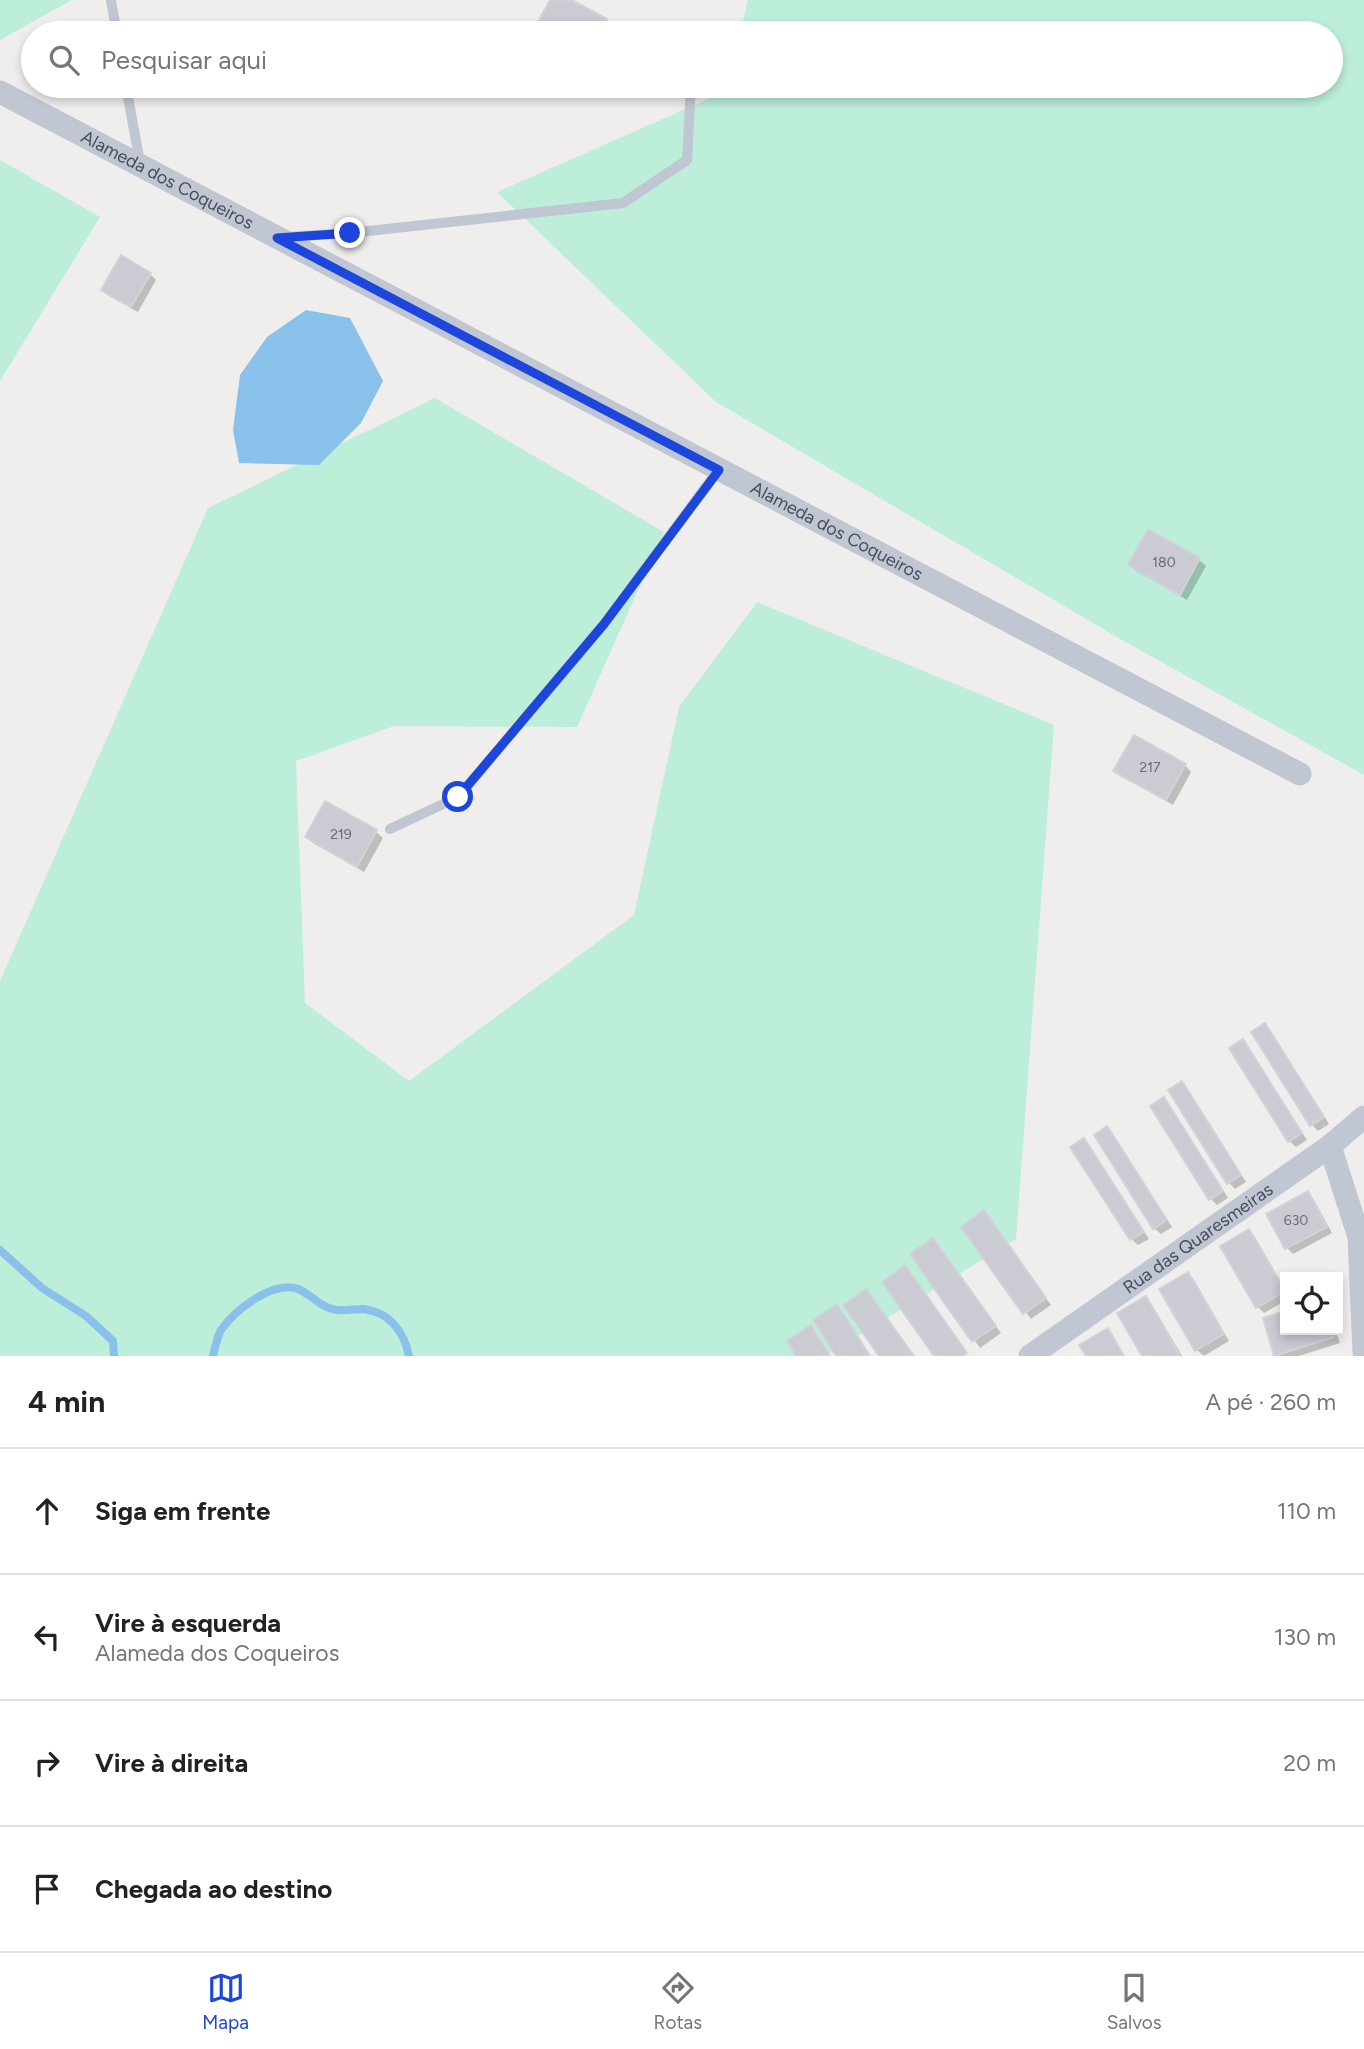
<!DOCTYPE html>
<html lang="pt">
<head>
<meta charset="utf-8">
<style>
	:root { --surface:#fff; --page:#f6f6f6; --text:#222; --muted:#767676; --line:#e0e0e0; --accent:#1c46dc }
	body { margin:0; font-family:Figtree,sans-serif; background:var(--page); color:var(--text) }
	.controls { position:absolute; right:21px; bottom:21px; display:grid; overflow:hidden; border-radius:0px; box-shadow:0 4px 10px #0003 }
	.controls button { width:63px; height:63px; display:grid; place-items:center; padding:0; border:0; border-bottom:2px solid var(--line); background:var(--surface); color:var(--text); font:35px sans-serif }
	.stop { position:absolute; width:21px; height:21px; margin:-16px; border:5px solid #1c46dc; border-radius:50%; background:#fff }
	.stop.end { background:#1c46dc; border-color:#fff; box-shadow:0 2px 7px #0008 }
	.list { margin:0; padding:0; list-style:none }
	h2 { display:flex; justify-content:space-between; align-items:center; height:91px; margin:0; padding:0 28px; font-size:30px }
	h2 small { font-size:23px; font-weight:400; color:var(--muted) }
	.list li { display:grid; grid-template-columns:46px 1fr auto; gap:21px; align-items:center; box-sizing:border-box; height:126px; padding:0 28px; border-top:2px solid var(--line) }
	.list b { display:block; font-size:26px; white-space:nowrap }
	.list p { margin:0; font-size:23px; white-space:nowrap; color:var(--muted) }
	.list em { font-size:23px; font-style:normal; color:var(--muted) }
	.icon { flex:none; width:38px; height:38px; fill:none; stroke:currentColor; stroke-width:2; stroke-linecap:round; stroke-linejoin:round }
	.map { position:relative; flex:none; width:1364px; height:1356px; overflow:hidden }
	.search { position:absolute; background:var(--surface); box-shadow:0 4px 10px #0003; left:21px; right:21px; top:21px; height:77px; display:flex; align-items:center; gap:18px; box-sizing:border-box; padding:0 24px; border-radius:38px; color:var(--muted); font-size:26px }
	.sheet { height:595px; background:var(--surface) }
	nav { display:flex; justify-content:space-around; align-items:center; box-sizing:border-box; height:98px; border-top:2px solid var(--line); background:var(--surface); font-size:19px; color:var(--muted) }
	nav a { display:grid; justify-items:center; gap:4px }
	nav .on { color:var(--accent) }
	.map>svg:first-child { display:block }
	.green { fill:#bceeda }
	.water { fill:#8ac1ea }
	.shadow { fill:#0003 }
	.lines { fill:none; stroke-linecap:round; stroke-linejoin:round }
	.stream { stroke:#8ac1ea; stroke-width:8 }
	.building { fill:#cacbd3; stroke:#d2d2d9; stroke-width:2 }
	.lane { stroke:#c1c6d3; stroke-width:10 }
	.street { stroke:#c1c6d3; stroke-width:23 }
	.route { stroke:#1c46dc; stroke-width:9 }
	.labels { text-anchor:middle; stroke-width:5; stroke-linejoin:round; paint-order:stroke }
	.number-label { font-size:14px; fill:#676c79 }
	.street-label { font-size:18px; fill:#464d5b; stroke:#fff }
</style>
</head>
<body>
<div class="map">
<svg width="1364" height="1356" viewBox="0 0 1364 1356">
	<rect width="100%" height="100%" fill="#f0eeed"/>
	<g class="green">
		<path d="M0,0H72L0,40Z"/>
		<path d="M748,0H1364V775L1122,640L716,402L497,192L726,91L727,86H1331V33H740Z"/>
		<path d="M0,160L100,217L0,381Z"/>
		<path d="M435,398L664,532L577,727L394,726L296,761L305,1003L409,1081L634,915L679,707L757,602L1054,725L1016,1239L825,1356H0V981L208,508Z"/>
	</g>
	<path class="water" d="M306,310L350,318L383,381L361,423L319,465L239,463L233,430L240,375L267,337Z"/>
	<g class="shadow">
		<path d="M552,0H569L606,21L612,27L609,33H544L537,26Z"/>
		<path d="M150,274L156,280L138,312L109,296L103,290Z"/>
		<path d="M1149,531L1199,560L1206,566L1187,600L1136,571L1130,565Z"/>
		<path d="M1185,765L1191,772L1173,805L1122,777L1116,771Z"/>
		<path d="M326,803L376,832L383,838L364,872L313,843L307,837Z"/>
		<path d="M1265,1026L1271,1032L1329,1124L1318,1131L1312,1125L1253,1033Z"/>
		<path d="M1242,1042L1249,1048L1307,1140L1296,1147L1289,1141Z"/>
		<path d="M1181,1084L1188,1090L1246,1182L1235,1189L1229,1183L1170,1091Z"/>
		<path d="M1164,1099L1170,1106L1228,1198L1217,1205L1211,1199L1152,1107Z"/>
		<path d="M1107,1128L1113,1134L1172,1227L1161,1234L1154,1228Z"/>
		<path d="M1084,1140L1090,1146L1149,1239L1138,1245L1131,1239Z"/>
		<path d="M1307,1193L1314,1200L1332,1233L1293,1254L1287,1248L1269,1214Z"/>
		<path d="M984,1212L1051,1305L1031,1319L964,1227Z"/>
		<path d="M1249,1231L1255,1237L1285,1289V1301L1264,1313L1258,1307L1222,1246Z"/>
		<path d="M933,1240L1001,1333L980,1348L913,1255Z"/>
		<path d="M1188,1274L1194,1280L1229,1341L1204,1356L1197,1350L1162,1289Z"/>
		<path d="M1146,1299L1152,1305L1182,1356H1144Z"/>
		<path d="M837,1306L843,1313L870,1356H838Z"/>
		<path d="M1285,1313V1330H1335L1340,1343L1299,1356H1277L1265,1319Z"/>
	</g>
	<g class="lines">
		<g class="stream">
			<path d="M0,1250L42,1288L86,1316L113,1341L114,1356"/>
			<path d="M213,1356C215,1348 217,1337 221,1330C235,1310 273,1280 298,1289C312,1295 321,1308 336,1310C345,1311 355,1309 363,1309C390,1312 404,1332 409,1356"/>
		</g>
	</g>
	<g class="building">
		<path d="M550,0H572L607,19L600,33H547L535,27Z"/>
		<path d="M121,255L151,273L131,307L101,290Z"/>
		<path d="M1148,529L1200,558L1180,595L1128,565Z"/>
		<path d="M1134,735L1186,764L1166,800L1113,771Z"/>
		<path d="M325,801L377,830L357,867L305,837Z"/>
		<path d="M1265,1023L1324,1117L1310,1126L1251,1032Z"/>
		<path d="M1243,1039L1302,1133L1288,1142L1229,1048Z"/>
		<path d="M1182,1081L1241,1175L1227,1184L1168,1090Z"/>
		<path d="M1164,1097L1223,1191L1209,1200L1150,1106Z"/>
		<path d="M1107,1126L1167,1220L1153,1229L1094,1135Z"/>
		<path d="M1084,1138L1144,1232L1130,1240L1070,1147Z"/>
		<path d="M1308,1191L1327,1227L1285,1249L1266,1214Z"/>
		<path d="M984,1210L1046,1298L1023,1314L961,1227Z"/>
		<path d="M1249,1229L1285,1291L1256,1308L1220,1246Z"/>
		<path d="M933,1238L996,1326L972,1342L910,1254Z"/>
		<path d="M905,1265L967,1353L963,1356H934L882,1282Z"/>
		<path d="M1188,1272L1224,1334L1195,1351L1159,1289Z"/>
		<path d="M866,1289L914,1356H879L843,1305Z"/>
		<path d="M1146,1296L1180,1356H1142L1117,1313Z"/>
		<path d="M837,1304L870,1356H836L813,1320Z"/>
		<path d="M1285,1311V1330H1332L1334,1337L1274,1356L1263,1318Z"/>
		<path d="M811,1325L830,1356H796L787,1341Z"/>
		<path d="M1108,1328L1124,1356H1086L1079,1345Z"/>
	</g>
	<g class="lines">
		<g class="lane">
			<path d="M111,1L117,33"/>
			<path d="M126,86L140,163"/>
			<path d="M285,237L350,233L623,203L687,160L691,86"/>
			<path d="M390,829L458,797L604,624L719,469"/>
		</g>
		<g class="street">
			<path id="s1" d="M0,92L1300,774"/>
			<path d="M1330,1146L1359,1237L1364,1352"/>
			<path id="s2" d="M1030,1356L1330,1146L1364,1117"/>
		</g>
	</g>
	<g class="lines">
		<path class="route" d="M350,233L277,238L719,470L604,624L458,797"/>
	</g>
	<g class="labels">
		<g class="number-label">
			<text x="1164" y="567">180</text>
			<text x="1150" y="772">217</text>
			<text x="341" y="839">219</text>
			<text x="1296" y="1225">630</text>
		</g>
		<g class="street-label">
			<text dy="6" stroke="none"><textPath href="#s1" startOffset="189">Alameda dos Coqueiros</textPath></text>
			<text dy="6" stroke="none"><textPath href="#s1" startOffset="945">Alameda dos Coqueiros</textPath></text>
			<text dy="6" stroke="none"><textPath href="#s2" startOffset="205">Rua das Quaresmeiras</textPath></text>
		</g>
	</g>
</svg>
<div class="controls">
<button><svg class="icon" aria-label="locate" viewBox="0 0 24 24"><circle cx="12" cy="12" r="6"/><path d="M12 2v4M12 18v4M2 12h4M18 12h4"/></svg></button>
</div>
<div class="stop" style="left:458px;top:797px"></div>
<div class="stop end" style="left:350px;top:233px"></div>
<div class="search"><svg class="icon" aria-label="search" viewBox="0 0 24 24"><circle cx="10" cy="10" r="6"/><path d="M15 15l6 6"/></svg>Pesquisar aqui</div>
</div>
<section class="sheet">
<h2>4 min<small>A pé · 260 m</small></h2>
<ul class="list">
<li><svg class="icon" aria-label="ahead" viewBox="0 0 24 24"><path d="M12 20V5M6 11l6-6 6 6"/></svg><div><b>Siga em frente</b></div><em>110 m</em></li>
<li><svg class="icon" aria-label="left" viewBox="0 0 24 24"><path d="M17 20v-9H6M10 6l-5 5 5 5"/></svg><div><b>Vire à esquerda</b><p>Alameda dos Coqueiros</p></div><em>130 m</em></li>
<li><svg class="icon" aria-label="right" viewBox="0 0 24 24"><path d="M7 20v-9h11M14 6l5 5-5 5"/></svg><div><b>Vire à direita</b></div><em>20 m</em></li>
<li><svg class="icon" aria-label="arrive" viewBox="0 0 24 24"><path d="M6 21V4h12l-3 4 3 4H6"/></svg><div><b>Chegada ao destino</b></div></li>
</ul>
</section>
<nav>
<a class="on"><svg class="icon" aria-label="map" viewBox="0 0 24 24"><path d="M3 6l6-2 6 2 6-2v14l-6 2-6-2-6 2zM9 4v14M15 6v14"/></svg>Mapa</a>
<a><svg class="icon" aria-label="directions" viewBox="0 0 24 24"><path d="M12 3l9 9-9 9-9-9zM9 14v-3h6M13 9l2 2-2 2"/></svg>Rotas</a>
<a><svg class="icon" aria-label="saved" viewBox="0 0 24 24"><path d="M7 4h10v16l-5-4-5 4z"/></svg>Salvos</a>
</nav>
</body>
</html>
